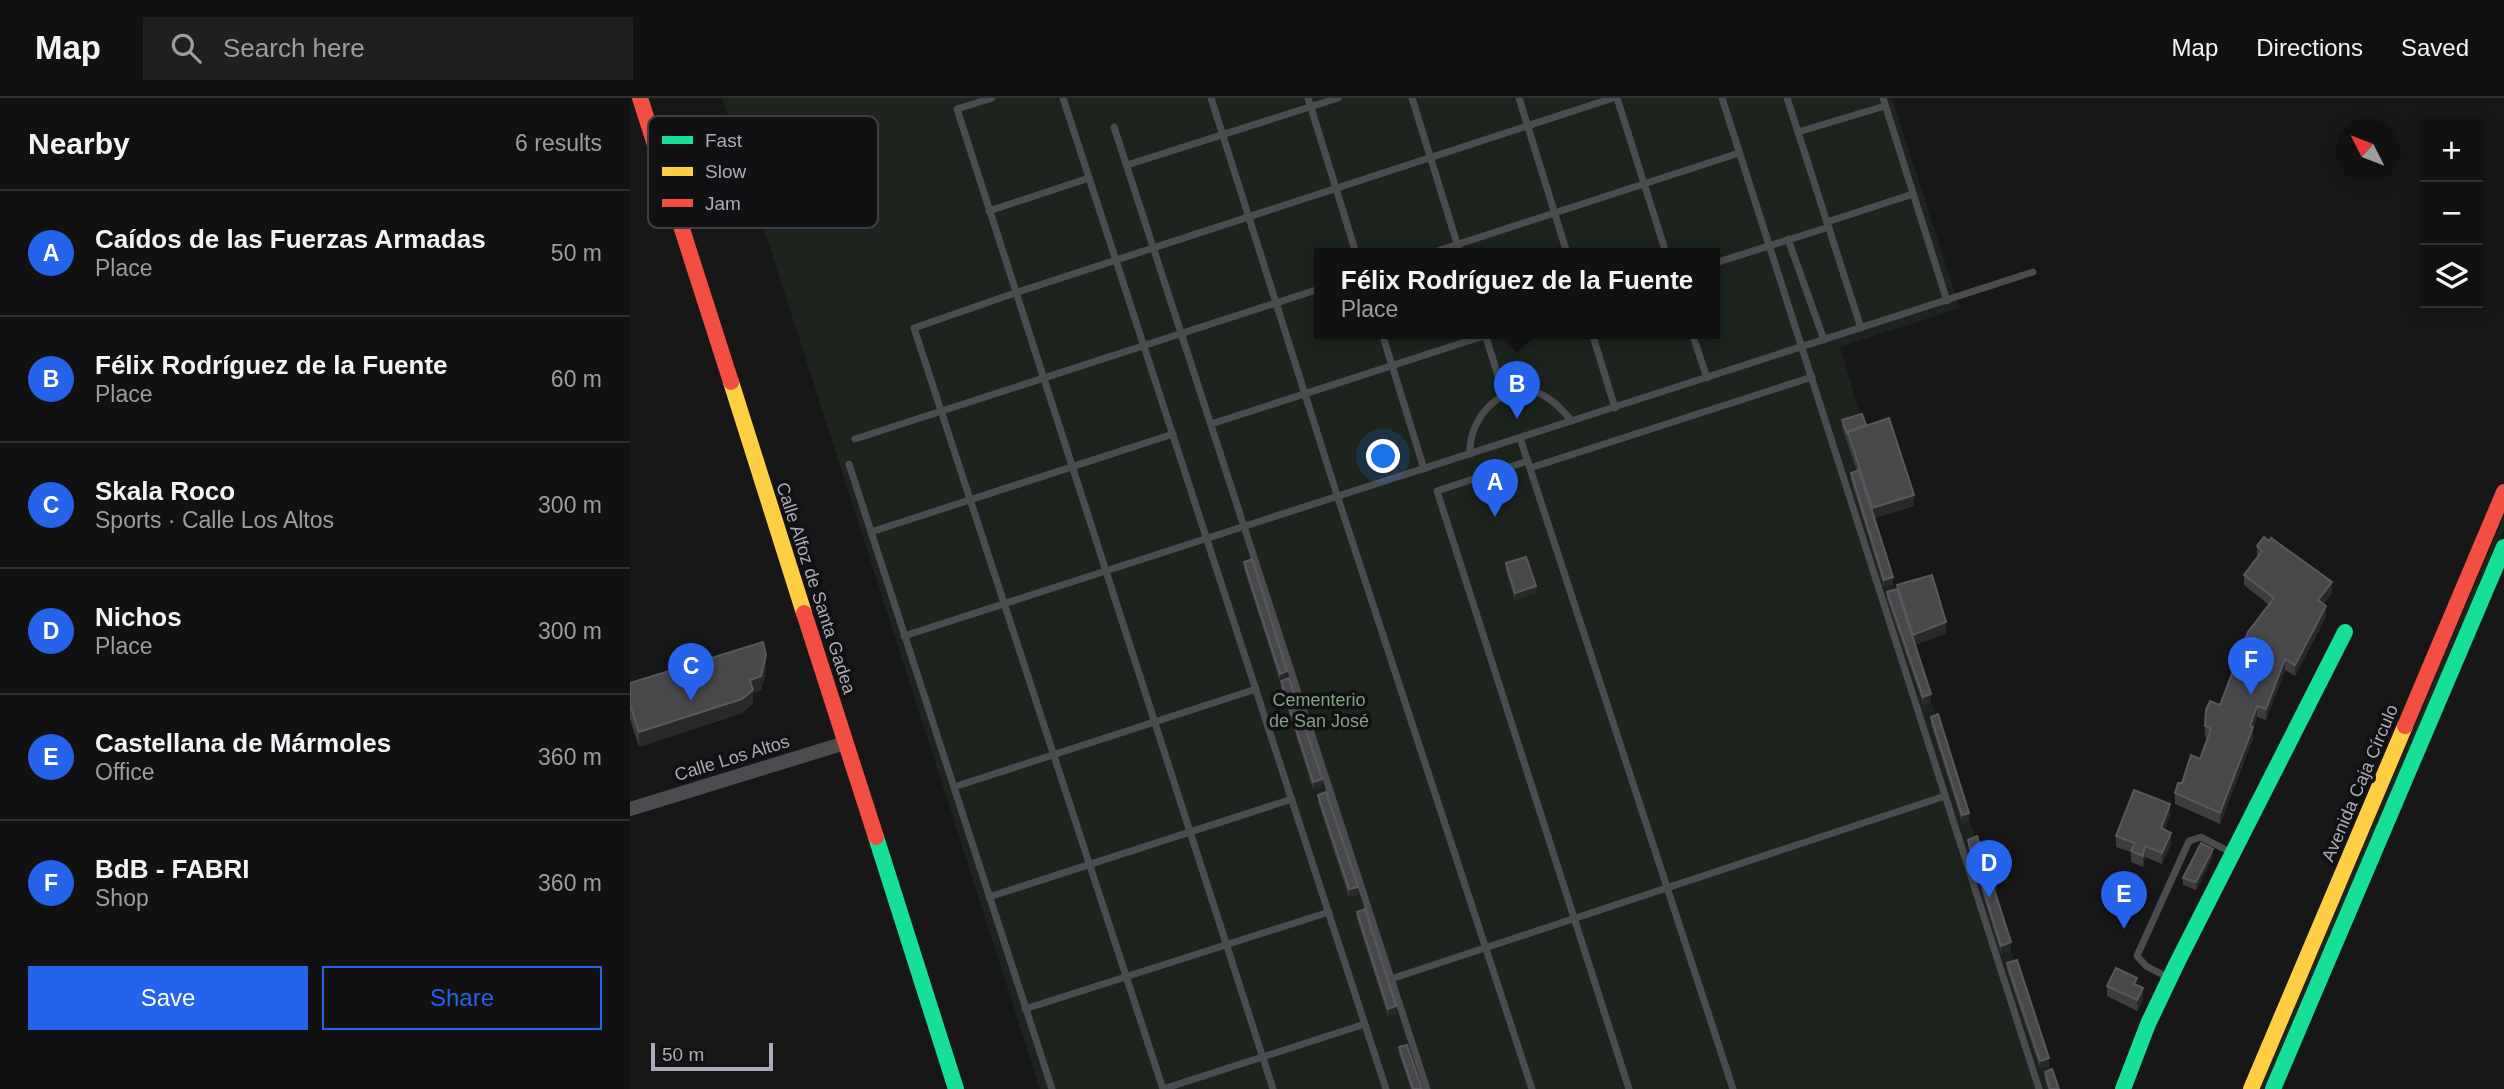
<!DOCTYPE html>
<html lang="en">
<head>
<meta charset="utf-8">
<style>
	:root { --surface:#111; --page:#1e1f1f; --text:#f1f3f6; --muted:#9c9d9f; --line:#303131; --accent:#2563eb }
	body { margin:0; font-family:Helvetica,sans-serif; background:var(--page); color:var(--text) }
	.controls { position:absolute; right:21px; top:21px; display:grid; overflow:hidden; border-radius:0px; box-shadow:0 4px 18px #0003 }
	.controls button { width:63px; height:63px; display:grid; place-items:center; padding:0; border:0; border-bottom:2px solid var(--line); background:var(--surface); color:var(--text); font:35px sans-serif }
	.compass { position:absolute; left:1706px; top:21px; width:63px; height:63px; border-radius:50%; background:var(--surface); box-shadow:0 4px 18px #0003; rotate:312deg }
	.scale { position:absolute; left:21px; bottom:18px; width:122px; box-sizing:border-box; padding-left:7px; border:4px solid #a8adb8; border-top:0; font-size:19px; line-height:24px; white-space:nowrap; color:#a8adb8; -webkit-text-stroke:5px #111113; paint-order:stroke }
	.you { position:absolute; left:754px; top:359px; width:24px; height:24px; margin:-18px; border:5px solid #fff; border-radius:50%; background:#1a73e8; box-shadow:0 0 0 10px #1a73e833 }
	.badge { display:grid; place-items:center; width:46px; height:46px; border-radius:50%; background:var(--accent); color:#fff; font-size:23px; font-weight:700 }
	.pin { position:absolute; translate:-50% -58px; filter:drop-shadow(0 2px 4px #0008) }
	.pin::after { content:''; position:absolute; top:37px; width:24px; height:21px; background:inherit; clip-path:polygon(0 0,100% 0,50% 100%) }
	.popup { position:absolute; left:684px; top:150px; width:406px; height:91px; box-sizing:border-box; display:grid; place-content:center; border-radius:0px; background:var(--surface); filter:drop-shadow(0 2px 5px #0005); font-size:23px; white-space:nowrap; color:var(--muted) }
	.popup b { font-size:26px; color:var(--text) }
	.popup::after { content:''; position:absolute; left:50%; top:100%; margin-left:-14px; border:14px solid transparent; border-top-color:var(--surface) }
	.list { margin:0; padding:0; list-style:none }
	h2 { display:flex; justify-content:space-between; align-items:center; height:91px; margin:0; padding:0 28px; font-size:30px }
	h2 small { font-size:23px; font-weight:400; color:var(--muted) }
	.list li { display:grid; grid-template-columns:46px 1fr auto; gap:21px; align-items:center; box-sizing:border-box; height:126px; padding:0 28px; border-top:2px solid var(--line) }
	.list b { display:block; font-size:26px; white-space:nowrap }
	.list p { margin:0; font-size:23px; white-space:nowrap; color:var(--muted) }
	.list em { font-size:23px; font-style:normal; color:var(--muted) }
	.actions { display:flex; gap:14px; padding:21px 28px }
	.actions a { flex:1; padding:16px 0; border:2px solid var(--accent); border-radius:0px; text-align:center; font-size:24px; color:var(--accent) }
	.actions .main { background:var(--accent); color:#fff }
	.icon { flex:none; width:38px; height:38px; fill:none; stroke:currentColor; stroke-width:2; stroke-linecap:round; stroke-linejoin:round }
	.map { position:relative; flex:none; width:1874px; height:991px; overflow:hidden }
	header { display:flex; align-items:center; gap:42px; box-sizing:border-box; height:98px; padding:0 35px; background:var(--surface); border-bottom:2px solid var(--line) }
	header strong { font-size:33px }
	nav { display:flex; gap:38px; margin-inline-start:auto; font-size:24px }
	.search { width:490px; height:63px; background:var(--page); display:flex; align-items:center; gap:18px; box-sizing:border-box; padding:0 24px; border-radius:0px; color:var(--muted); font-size:26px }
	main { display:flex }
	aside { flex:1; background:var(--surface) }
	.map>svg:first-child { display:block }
	.green { fill:#1d241e; fill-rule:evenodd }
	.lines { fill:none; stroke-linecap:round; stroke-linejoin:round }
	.lane { stroke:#4b4c50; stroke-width:7 }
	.street { stroke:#4b4c50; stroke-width:14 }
	.fast { stroke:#16e098; stroke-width:16 }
	.slow { stroke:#ffcf43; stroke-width:16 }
	.jam { stroke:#f24e42; stroke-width:16 }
	.wall { fill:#3d3d3f }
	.shaded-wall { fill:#29292a }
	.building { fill:#49494c; stroke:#58595d; stroke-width:2 }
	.labels { text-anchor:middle; stroke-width:7; stroke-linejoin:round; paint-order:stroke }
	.street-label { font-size:18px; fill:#a8adb8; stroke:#111113 }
	.park-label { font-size:18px; fill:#7fa381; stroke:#111113 }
	.key { fill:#111113; stroke:#3e4045; stroke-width:2 }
	.key-label { font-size:19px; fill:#a8adb8 }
</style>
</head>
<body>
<header>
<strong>Map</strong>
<div class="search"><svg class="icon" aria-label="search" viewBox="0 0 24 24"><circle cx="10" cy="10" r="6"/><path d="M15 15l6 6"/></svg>Search here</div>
<nav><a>Map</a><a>Directions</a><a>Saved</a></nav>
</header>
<main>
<aside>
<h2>Nearby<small>6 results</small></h2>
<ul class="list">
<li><span class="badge">A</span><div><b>Caídos de las Fuerzas Armadas</b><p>Place</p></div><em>50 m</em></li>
<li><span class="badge">B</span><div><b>Félix Rodríguez de la Fuente</b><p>Place</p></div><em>60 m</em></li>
<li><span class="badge">C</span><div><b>Skala Roco</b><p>Sports · Calle Los Altos</p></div><em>300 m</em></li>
<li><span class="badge">D</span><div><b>Nichos</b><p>Place</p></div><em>300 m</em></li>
<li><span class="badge">E</span><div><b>Castellana de Mármoles</b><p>Office</p></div><em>360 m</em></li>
<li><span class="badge">F</span><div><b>BdB - FABRI</b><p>Shop</p></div><em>360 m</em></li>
</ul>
<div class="actions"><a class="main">Save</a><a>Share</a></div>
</aside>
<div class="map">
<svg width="1874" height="991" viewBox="0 0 1874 991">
	<rect width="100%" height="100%" fill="#171717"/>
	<g class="green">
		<path d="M92,0H1262L1330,210L1210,249L1232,323L1213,329L1426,991H410ZM689,155H1085V235H689Z"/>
		<path d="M1874,418V431L1635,991H1629Z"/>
	</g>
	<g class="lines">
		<g class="lane">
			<path d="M362,0L327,11L643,991"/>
			<path d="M433,0L756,991"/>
			<path d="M581,0L707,397L902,991"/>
			<path d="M678,0L726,155"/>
			<path d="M782,0L830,155"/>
			<path d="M889,0L937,155"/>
			<path d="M987,0L1036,155"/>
			<path d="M1092,0L1409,991"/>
			<path d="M1157,0L1231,230"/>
			<path d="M1253,0L1317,203"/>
			<path d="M484,29L797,991"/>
			<path d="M1168,34L1255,8"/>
			<path d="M497,67L708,0"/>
			<path d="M359,113L459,80"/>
			<path d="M1197,124L1283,96"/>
			<path d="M1158,141L1194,242"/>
			<path d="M801,155L1109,55"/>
			<path d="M1085,165L1199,129"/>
			<path d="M752,235L794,371"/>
			<path d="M962,235L985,310"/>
			<path d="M1062,235L1077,280"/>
			<path d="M855,236L874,297"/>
			<path d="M581,326L863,235"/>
			<path d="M890,340L1103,991"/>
			<path d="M225,341L689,191"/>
			<path d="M840,356C838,321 871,283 908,295C922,300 933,313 942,323"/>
			<path d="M898,363L807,393L999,991"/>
			<path d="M219,366L422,991"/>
			<path d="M900,370L1182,279"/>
			<path d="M241,434L543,336"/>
			<path d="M274,538L1403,174"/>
			<path d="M324,689L626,591"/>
			<path d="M359,799L662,701"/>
			<path d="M1539,880L1516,868L1507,858L1559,743L1571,739L1602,755"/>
			<path d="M761,881L1315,698"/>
			<path d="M395,911L699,814"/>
			<path d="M533,991L284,230L385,195L983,0"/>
			<path d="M533,991L735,926"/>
		</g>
		<path class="street" d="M0,711L215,645"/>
		<g class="fast">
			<path d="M246,739L326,991"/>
			<path d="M1493,991L1518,926L1547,865L1715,534"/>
			<path d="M1643,991L1874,449"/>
		</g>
		<g class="slow">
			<path d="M101,284L174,515"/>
			<path d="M1621,991L1775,628"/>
		</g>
		<g class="jam">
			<path d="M10,0L101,284"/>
			<path d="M174,515L246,739"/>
			<path d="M1775,628L1874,394"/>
		</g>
	</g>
	<g class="wall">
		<path d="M1212,322L1236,327L1284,408L1244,420L1263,486L1254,489L1221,382V375L1227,373L1212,329Z"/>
		<path d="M1627,448L1702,495L1693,506L1696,519L1665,578L1655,572L1636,622L1627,619L1623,631V640L1590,726L1545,706V695L1570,661L1578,640L1575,639V628L1590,607L1639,507L1614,487V477L1627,459Z"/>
		<path d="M614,464L657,573L650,583L614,471Z"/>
		<path d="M876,465L906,495L885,502L876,473Z"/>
		<path d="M1267,487L1316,535L1285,547L1301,604L1293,606L1257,501V494L1267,491Z"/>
		<path d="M136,572L131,592L123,595V606L112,615L9,649L0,621V585Z"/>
		<path d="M651,583L692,689L683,691L651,590Z"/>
		<path d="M1301,619L1339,722L1332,724L1301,626Z"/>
		<path d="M688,697L728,796L719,799L688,704Z"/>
		<path d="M1540,717L1534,732L1541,746L1532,766L1515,759L1513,769L1501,764V754L1486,749V738Z"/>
		<path d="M1338,742L1381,852L1371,855L1338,749Z"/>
		<path d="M1583,758L1566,792L1553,787V780Z"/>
		<path d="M727,814L766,915L758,918L727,821Z"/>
		<path d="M1377,865L1419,967L1410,970L1377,872Z"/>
		<path d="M1477,888L1513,901L1507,913L1477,898Z"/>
		<path d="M769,949L792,991H781L769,956Z"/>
		<path d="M1415,974L1429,991H1418L1415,982Z"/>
	</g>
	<g class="shaded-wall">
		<path d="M1284,397V408L1242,421V410Z"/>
		<path d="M1263,479V486L1254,489V482Z"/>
		<path d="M1702,484V495L1688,513V502Z"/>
		<path d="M906,488V495L885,502V495Z"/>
		<path d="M1696,508V519L1665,578V567Z"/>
		<path d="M1316,524V535L1283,548V537Z"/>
		<path d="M136,557V572L131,592L123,595V606L112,615L9,649V634L120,582Z"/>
		<path d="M1655,561V572L1636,622V611Z"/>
		<path d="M657,573V581L650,583V576Z"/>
		<path d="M1301,596V604L1293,606V599Z"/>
		<path d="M1627,608V619L1623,631V640L1590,726V715Z"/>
		<path d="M692,681V689L683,691V684Z"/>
		<path d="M1540,706V717L1531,741V730Z"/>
		<path d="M1339,715V722L1332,724V717Z"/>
		<path d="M1541,735V746L1532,766V755Z"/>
		<path d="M1515,748V759L1513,769V758Z"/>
		<path d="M1583,751V758L1566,792V784Z"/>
		<path d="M728,789V796L719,799V791Z"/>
		<path d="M1381,844V852L1371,855V848Z"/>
		<path d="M1513,890V901L1507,913V902Z"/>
		<path d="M766,908V915L758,918V911Z"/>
		<path d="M1419,960V967L1410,970V963Z"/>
	</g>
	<g class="building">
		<path d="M1232,316L1236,327L1218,334V337L1212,322Z"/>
		<path d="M1259,320L1284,397L1242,410L1218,334Z"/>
		<path d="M1229,372L1263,479L1254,482L1221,375Z"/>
		<path d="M1634,439L1639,443L1641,440L1702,484L1688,502L1696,508L1665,567L1655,561L1636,611L1627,608L1620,628L1623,629L1590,715L1545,695L1548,685H1552L1561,657L1570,661L1581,631L1575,628L1576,612L1580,603L1590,607L1618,534L1644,500L1614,477L1632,453L1627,448Z"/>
		<path d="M896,459L906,488L885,495L876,465Z"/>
		<path d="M622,461L657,573L650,576L614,464Z"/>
		<path d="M1302,477L1316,524L1283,537L1267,487Z"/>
		<path d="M1267,491L1301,596L1293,599L1257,494Z"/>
		<path d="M133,544L136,557L131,578L120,582L123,592L112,601L9,634L0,607V585Z"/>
		<path d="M659,580L692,681L683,684L651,583Z"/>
		<path d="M1308,616L1339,715L1332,717L1301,619Z"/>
		<path d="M1504,692L1540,706L1531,730L1541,735L1532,755L1515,748L1513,758L1501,753L1505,745L1486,738Z"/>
		<path d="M696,694L728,789L719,791L688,697Z"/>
		<path d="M1347,738L1381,844L1371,848L1338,742Z"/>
		<path d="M1571,745L1583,751L1566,784L1553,780Z"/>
		<path d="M735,811L766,908L758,911L727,814Z"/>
		<path d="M1387,862L1419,960L1410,963L1377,865Z"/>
		<path d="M1486,870L1507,880L1504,886L1513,890L1507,902L1477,888Z"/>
		<path d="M777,947L792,991H783L769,949Z"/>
		<path d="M1422,971L1429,991H1420L1415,974Z"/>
	</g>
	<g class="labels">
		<g class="street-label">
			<text transform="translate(186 490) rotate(72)" y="6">Calle Alfoz de Santa Gadea</text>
			<text transform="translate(102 660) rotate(-17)" y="6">Calle Los Altos</text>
			<text transform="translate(1730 685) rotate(-67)" y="6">Avenida Caja Círculo</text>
		</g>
		<g class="park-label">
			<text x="689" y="608">Cementerio<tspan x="689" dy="21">de San José</tspan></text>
		</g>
	</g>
	<rect x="18" y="18" width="230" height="112" rx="10" class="key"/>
	<rect x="32" y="38" width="31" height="8" fill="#16e098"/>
	<rect x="32" y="69" width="31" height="9" fill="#ffcf43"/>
	<rect x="32" y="101" width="31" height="8" fill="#f24e42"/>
	<g class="key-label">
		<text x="75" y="49">Fast</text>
		<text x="75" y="80">Slow</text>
		<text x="75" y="112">Jam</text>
	</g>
</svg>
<div class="controls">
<button>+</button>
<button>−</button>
<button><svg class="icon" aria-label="layers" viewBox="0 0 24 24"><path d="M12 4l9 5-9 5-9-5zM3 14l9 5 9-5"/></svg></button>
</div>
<svg class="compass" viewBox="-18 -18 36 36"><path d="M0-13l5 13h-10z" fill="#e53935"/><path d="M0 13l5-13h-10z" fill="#9c9d9f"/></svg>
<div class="scale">50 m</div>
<div class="you"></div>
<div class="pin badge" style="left:865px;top:419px">A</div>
<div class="pin badge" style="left:887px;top:321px">B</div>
<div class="popup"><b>Félix Rodríguez de la Fuente</b>Place</div>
<div class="pin badge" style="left:61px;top:603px">C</div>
<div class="pin badge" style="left:1359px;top:800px">D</div>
<div class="pin badge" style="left:1494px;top:831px">E</div>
<div class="pin badge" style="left:1621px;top:597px">F</div>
</div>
</main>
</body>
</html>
